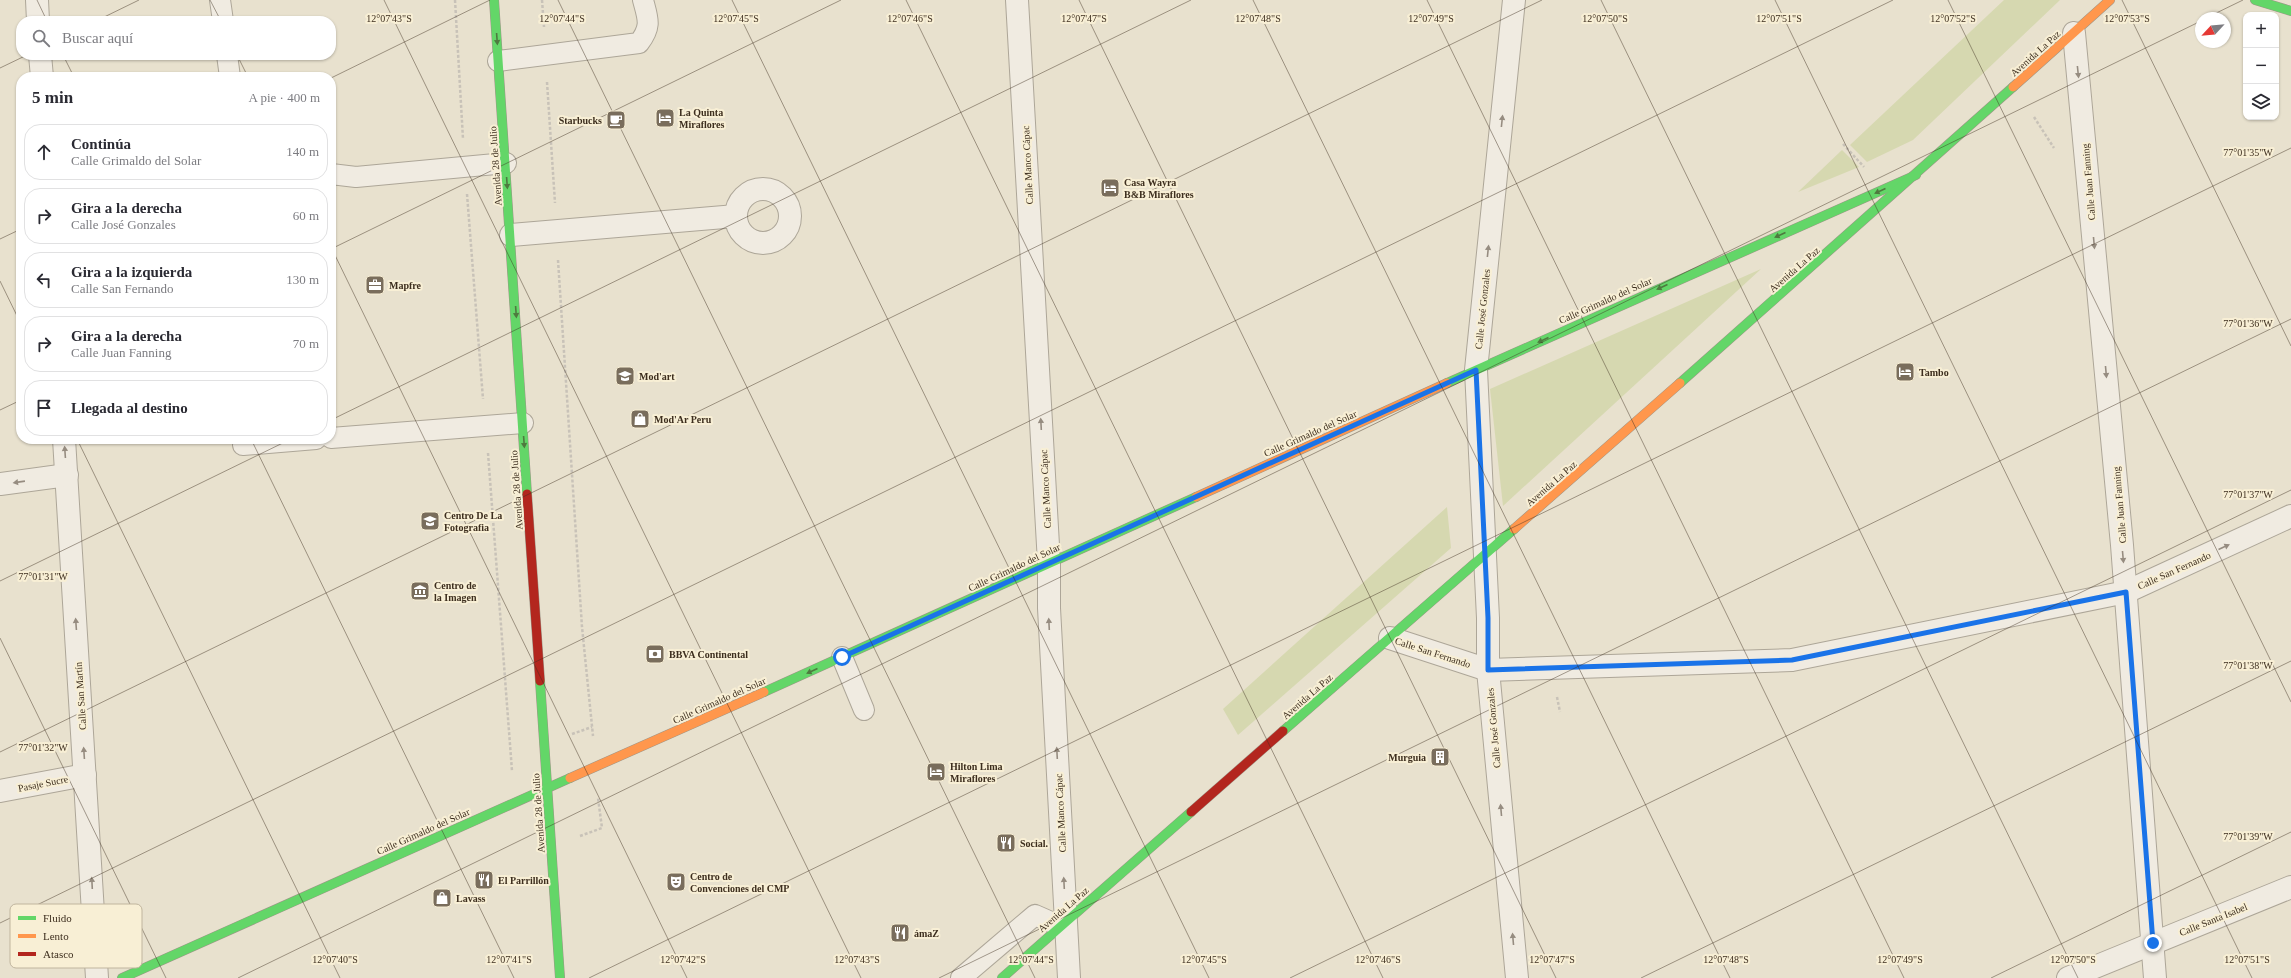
<!DOCTYPE html>
<html lang="es">
<head>
<meta charset="utf-8">
<style>
	:root { --surface:#fff; --page:#f2f2f3; --text:#2b2b33; --muted:#7c7c81; --line:#e1e1e2 }
	body { margin:0; font-family:"Times New Roman",serif; background:var(--page); color:var(--text) }
	.controls { position:absolute; right:12px; top:12px; display:grid; overflow:hidden; border-radius:8px; box-shadow:0 1px 3px #0004 }
	.controls button { width:36px; height:36px; display:grid; place-items:center; padding:0; border:0; border-bottom:1px solid var(--line); background:var(--surface); color:var(--text); font:20px sans-serif }
	.compass { position:absolute; left:2195px; top:12px; width:36px; height:36px; border-radius:50%; background:var(--surface); box-shadow:0 1px 3px #0004; rotate:244deg }
	.stop { position:absolute; width:12px; height:12px; margin:-9px; border:3px solid #1a73e8; border-radius:50%; background:#fff }
	.stop.end { background:#1a73e8; border-color:#fff; box-shadow:0 1px 4px #0008 }
	.list { margin:0; padding:0; list-style:none }
	h2 { display:flex; justify-content:space-between; align-items:center; height:52px; margin:0; padding:0 16px; font-size:17px }
	h2 small { font-size:13px; font-weight:400; color:var(--muted) }
	.list li { display:grid; grid-template-columns:26px 1fr auto; gap:12px; align-items:center; box-sizing:border-box; height:56px; margin:0 8px 8px; padding:0 8px; border:1px solid var(--line); border-radius:16px }
	.list b { display:block; font-size:15px; white-space:nowrap }
	.list p { margin:0; font-size:13px; white-space:nowrap; color:var(--muted) }
	.list em { font-size:13px; font-style:normal; color:var(--muted) }
	.icon { flex:none; width:22px; height:22px; fill:none; stroke:currentColor; stroke-width:2; stroke-linecap:round; stroke-linejoin:round }
	.map { position:relative; flex:none; width:2291px; height:978px; overflow:hidden }
	.search { position:absolute; background:var(--surface); box-shadow:0 1px 3px #0004; left:16px; top:16px; width:320px; height:44px; display:flex; align-items:center; gap:10px; box-sizing:border-box; padding:0 14px; border-radius:16px; color:var(--muted); font-size:15px }
	.panel { position:absolute; background:var(--surface); box-shadow:0 1px 3px #0004; left:16px; top:72px; width:320px; height:372px; border-radius:16px }
	.map>svg:first-child { display:block }
	.green { fill:#d6d8b0 }
	.lines { fill:none; stroke-linecap:round; stroke-linejoin:round }
	.lane-casing { stroke:#ada698; stroke-width:22 }
	.street-casing { stroke:#ada698; stroke-width:24 }
	.fast-casing { stroke:#9d9587; stroke-width:10 }
	.slow-casing { stroke:#9d9587; stroke-width:10 }
	.jam-casing { stroke:#9d9587; stroke-width:10 }
	.path { stroke:#c8c2b8; stroke-width:2.5; stroke-dasharray:3 2; stroke-linecap:butt }
	.lane { stroke:#f0ebe1; stroke-width:20 }
	.street { stroke:#f0ebe1; stroke-width:22 }
	.fast { stroke:#63d668; stroke-width:9 }
	.slow { stroke:#ff974d; stroke-width:9 }
	.jam { stroke:#b3261e; stroke-width:9 }
	.oneway { fill:#4e7a3f }
	.oneway2 { fill:#968c80 }
	.route { stroke:#1a73e8; stroke-width:5 }
	.ticks { fill:none; stroke:#3d2e1e; stroke-width:1; stroke-opacity:0.45 }
	.labels { text-anchor:middle; stroke-width:4; stroke-linejoin:round; paint-order:stroke }
	.street-label { font-size:10px; fill:#3d2e1e; stroke:#f8efd5 }
	.poi-label { font-size:10px; font-weight:bold; fill:#3d2e1e; stroke:#f8efd5; text-anchor:start }
	.key { fill:#f8efd5; stroke:#c0b59e; stroke-width:1 }
	.key-label { font-size:11px; fill:#3d2e1e }
	.ticks-label { font-size:10px; text-anchor:middle; fill:#3d2e1e; stroke:#f8efd5; stroke-width:4; stroke-linejoin:round; paint-order:stroke }
</style>
</head>
<body>
<div class="map">
<svg width="2291" height="978" viewBox="0 0 2291 978">
	<rect width="100%" height="100%" fill="#e8e1ce"/>
	<g class="green">
		<path d="M2004,0H2060L1913,140L1867,162L1850,145Z"/>
		<path d="M1842,150L1859,167L1798,192Z"/>
		<path d="M1761,269L1503,506L1490,389Z"/>
		<path d="M1447,507L1451,548L1238,735L1223,709Z"/>
	</g>
	<g class="lines">
		<defs>
			<g id="lane">
				<path d="M220,0L223,21"/>
				<path d="M227,55L230,77"/>
				<path d="M498,61L639,43C652,26 648,19 643,0"/>
				<path d="M331,174L356,177L506,163"/>
				<path d="M331,438L523,423"/>
				<path d="M243,445L316,439"/>
				<path d="M842,657L864,710"/>
				<path d="M961,978L1035,915L1060,926"/>
			</g>
			<g id="street">
				<path d="M37,0L38,21"/>
				<path d="M1017,0L1049,563V608L1069,978"/>
				<path d="M1514,0L1476,370L1488,618V670L1517,978"/>
				<path d="M2074,33L2122,545L2155,978"/>
				<path d="M40,55L42,77"/>
				<circle cx="763" cy="216" r="27"/>
				<path d="M511,235L736,216"/>
				<path d="M64,439L97,978"/>
				<path d="M0,484L67,475"/>
				<path d="M1390,638L1488,670L1792,660L2126,592L2291,516"/>
				<path d="M0,791L85,775"/>
				<path d="M2068,978L2291,887"/>
			</g>
			<g id="fast">
				<path d="M494,0L527,494"/>
				<path d="M2255,0L2291,11"/>
				<path d="M1447,383L1916,175"/>
				<path d="M1680,383L2013,87"/>
				<path d="M540,681L560,978"/>
				<path d="M764,692L1196,497"/>
				<path d="M1283,731L1514,529"/>
				<path d="M122,978L570,778"/>
				<path d="M1002,978L1191,812"/>
			</g>
			<g id="slow">
				<path d="M2013,87L2110,0"/>
				<path d="M1196,497L1447,383"/>
				<path d="M1514,529L1680,383"/>
				<path d="M570,778L764,692"/>
			</g>
			<g id="jam">
				<path d="M527,494L540,681"/>
				<path d="M1191,812L1283,731"/>
			</g>
		</defs>
		<use href="#lane" class="lane-casing"/>
		<use href="#street" class="street-casing"/>
		<use href="#fast" class="fast-casing"/>
		<use href="#slow" class="slow-casing"/>
		<use href="#jam" class="jam-casing"/>
		<g class="path">
			<path d="M455,0L463,139"/>
			<path d="M542,0L544,27"/>
			<path d="M547,82L555,203"/>
			<path d="M2034,117L2054,148"/>
			<path d="M1843,144L1864,167"/>
			<path d="M467,194L483,399"/>
			<path d="M558,260L582,627L593,736"/>
			<path d="M488,453L512,771"/>
			<path d="M1557,697L1560,712"/>
			<path d="M572,734L592,727"/>
			<path d="M580,836L602,828L598,798"/>
		</g>
		<use href="#lane" class="lane"/>
		<use href="#street" class="street"/>
		<use href="#fast" class="fast"/>
		<use href="#slow" class="slow"/>
		<use href="#jam" class="jam"/>
	</g>
	<defs><path id="oneway-solid" d="M-6-.8H1V-3.2L6.5 0L1 3.2V.8H-6Z"/></defs>
	<g class="oneway">
		<use href="#oneway-solid" transform="translate(497 39) rotate(86)"/>
		<use href="#oneway-solid" transform="translate(507 183) rotate(86)"/>
		<use href="#oneway-solid" transform="translate(1880 191) rotate(156)"/>
		<use href="#oneway-solid" transform="translate(1780 235) rotate(156)"/>
		<use href="#oneway-solid" transform="translate(1662 287) rotate(156)"/>
		<use href="#oneway-solid" transform="translate(516 312) rotate(86)"/>
		<use href="#oneway-solid" transform="translate(1543 340) rotate(156)"/>
		<use href="#oneway-solid" transform="translate(524 442) rotate(86)"/>
		<use href="#oneway-solid" transform="translate(812 671) rotate(156)"/>
	</g>
	<g class="oneway2">
		<use href="#oneway-solid" transform="translate(2078 72) rotate(84)"/>
		<use href="#oneway-solid" transform="translate(1502 121) rotate(-84)"/>
		<use href="#oneway-solid" transform="translate(2094 243) rotate(85)"/>
		<use href="#oneway-solid" transform="translate(1488 251) rotate(-84)"/>
		<use href="#oneway-solid" transform="translate(2106 372) rotate(85)"/>
		<use href="#oneway-solid" transform="translate(1041 424) rotate(-93)"/>
		<use href="#oneway-solid" transform="translate(65 452) rotate(-94)"/>
		<use href="#oneway-solid" transform="translate(19 482) rotate(172)"/>
		<use href="#oneway-solid" transform="translate(2224 547) rotate(-24)"/>
		<use href="#oneway-solid" transform="translate(2123 557) rotate(85)"/>
		<use href="#oneway-solid" transform="translate(76 624) rotate(-94)"/>
		<use href="#oneway-solid" transform="translate(1049 624) rotate(-93)"/>
		<use href="#oneway-solid" transform="translate(84 753) rotate(-94)"/>
		<use href="#oneway-solid" transform="translate(1057 753) rotate(-93)"/>
		<use href="#oneway-solid" transform="translate(1501 810) rotate(-95)"/>
		<use href="#oneway-solid" transform="translate(92 883) rotate(-93)"/>
		<use href="#oneway-solid" transform="translate(1064 883) rotate(-93)"/>
		<use href="#oneway-solid" transform="translate(1513 939) rotate(-95)"/>
	</g>
	<g class="lines">
		<path class="route" d="M842,657L1476,370L1488,618V670L1792,660L2126,592L2153,943"/>
	</g>
	<path class="ticks" d="M37,0L47,21M210,0L221,21M384,0L861,978M558,0L1035,978M732,0L1209,978M906,0L1383,978M1079,0L1556,978M1253,0L1730,978M1427,0L1904,978M1601,0L2078,978M1775,0L2252,978M1948,0L2291,702M2122,0L2291,346M2206,18L2243,0M96,21L139,0M63,55L74,77M237,55L248,77M0,68L27,55M331,78L490,0M0,239L21,229M331,247L687,978M331,249L841,0M0,281L21,324M0,410L21,400M331,420L1191,0M77,439L340,978M251,439L514,978M0,581L291,439M0,638L166,978M0,752L1542,0M0,923L1893,0M238,978L2201,21M589,978L2291,148M939,978L2291,319M1290,978L2291,490M1641,978L2291,661M1991,978L2291,832"/>
	<defs>
		<symbol id="hotel-square" viewBox="-11 -11 22 22"><rect x="-9" y="-9" width="18" height="18" rx="4" fill="#796d5c" stroke="#f8efd5"/><path d="M-6-4.5h1.5V1H6V5H4.5V3h-9V5H-6ZM-4 0a1.8 1.8 0 1 1 3.6 0ZM.5 0V-2.5h3Q6-2.5 6 0Z" fill="#fff"/></symbol>
		<symbol id="cafe-square" viewBox="-11 -11 22 22"><rect x="-9" y="-9" width="18" height="18" rx="4" fill="#796d5c" stroke="#f8efd5"/><path d="M-5.5-4.5H6V0H3Q3 3.5 0 3.5H-2.5Q-5.5 3.5-5.5 0ZM3-3.2v2h1.7v-2ZM-6 4.5H4V6H-6Z" fill="#fff"/></symbol>
		<symbol id="office-square" viewBox="-11 -11 22 22"><rect x="-9" y="-9" width="18" height="18" rx="4" fill="#796d5c" stroke="#f8efd5"/><path d="M-6-3h4V-5.5h4V-3h4V5H-6ZM-1-4.5V-3h2v-1.5ZM-6 0V1H6V0Z" fill="#fff"/></symbol>
		<symbol id="school-square" viewBox="-11 -11 22 22"><rect x="-9" y="-9" width="18" height="18" rx="4" fill="#796d5c" stroke="#f8efd5"/><path d="M0-5L7-2L0 1L-7-2ZM-4 1L0 2.5L4 1V4Q0 6-4 4Z" fill="#fff"/></symbol>
		<symbol id="shop-square" viewBox="-11 -11 22 22"><rect x="-9" y="-9" width="18" height="18" rx="4" fill="#796d5c" stroke="#f8efd5"/><path d="M-5-2.5h2.3a2.7 3.5 0 0 1 5.4 0H5L5.5 6h-11ZM-1.5-2.5h3a1.5 2.3 0 0 0-3 0Z" fill="#fff"/></symbol>
		<symbol id="museum-square" viewBox="-11 -11 22 22"><rect x="-9" y="-9" width="18" height="18" rx="4" fill="#796d5c" stroke="#f8efd5"/><path d="M0-6L6-3V-2H-6V-3ZM-5-1h2V3h-2ZM-1-1h2V3h-2ZM3-1h2V3H3ZM-6 4H6V6H-6Z" fill="#fff"/></symbol>
		<symbol id="bank-square" viewBox="-11 -11 22 22"><rect x="-9" y="-9" width="18" height="18" rx="4" fill="#796d5c" stroke="#f8efd5"/><path d="M-6-4H6V4H-6ZM0-2.3a2.3 2.3 0 1 0 0 4.6a2.3 2.3 0 1 0 0-4.6Z" fill="#fff"/></symbol>
		<symbol id="building-square" viewBox="-11 -11 22 22"><rect x="-9" y="-9" width="18" height="18" rx="4" fill="#796d5c" stroke="#f8efd5"/><path d="M-4-6H4V6H1V3H-1V6H-4ZM-2.5-4.3h1.7v1.8h-1.7ZM.8-4.3h1.7v1.8H.8ZM-2.5-1h1.7V.8h-1.7ZM.8-1h1.7V.8H.8Z" fill="#fff"/></symbol>
		<symbol id="restaurant-square" viewBox="-11 -11 22 22"><rect x="-9" y="-9" width="18" height="18" rx="4" fill="#796d5c" stroke="#f8efd5"/><path d="M-5-6h1v4h1v-4h1v4h1v-4h1v5L-1.5 .5V6h-2V.5L-5-1ZM5-6V6H3V1.5H1.5Q1.5-4 5-6Z" fill="#fff"/></symbol>
		<symbol id="theatre-square" viewBox="-11 -11 22 22"><rect x="-9" y="-9" width="18" height="18" rx="4" fill="#796d5c" stroke="#f8efd5"/><path d="M-5-5.5Q0-4 5-5.5V0Q5 5 0 6Q-5 5-5 0ZM-3.3-2.5H-1v1.5H-3.3ZM1-2.5H3.3v1.5H1ZM-2.8 1Q0 5.5 2.8 1Z" fill="#fff"/></symbol>
	</defs>
	<g fill-rule="evenodd">
		<use href="#hotel-square" x="654" y="107" width="22" height="22"/>
		<use href="#cafe-square" x="605" y="109" width="22" height="22"/>
		<use href="#hotel-square" x="1099" y="177" width="22" height="22"/>
		<use href="#office-square" x="364" y="274" width="22" height="22"/>
		<use href="#hotel-square" x="1894" y="361" width="22" height="22"/>
		<use href="#school-square" x="614" y="365" width="22" height="22"/>
		<use href="#shop-square" x="629" y="408" width="22" height="22"/>
		<use href="#school-square" x="419" y="510" width="22" height="22"/>
		<use href="#museum-square" x="409" y="580" width="22" height="22"/>
		<use href="#bank-square" x="644" y="643" width="22" height="22"/>
		<use href="#building-square" x="1429" y="746" width="22" height="22"/>
		<use href="#hotel-square" x="925" y="761" width="22" height="22"/>
		<use href="#restaurant-square" x="995" y="832" width="22" height="22"/>
		<use href="#restaurant-square" x="473" y="869" width="22" height="22"/>
		<use href="#theatre-square" x="665" y="871" width="22" height="22"/>
		<use href="#shop-square" x="431" y="887" width="22" height="22"/>
		<use href="#restaurant-square" x="889" y="922" width="22" height="22"/>
	</g>
	<g class="labels">
		<g class="street-label">
			<text transform="translate(2035 53) rotate(-42)" y="4">Avenida La Paz</text>
			<text transform="translate(1027 165) rotate(-93)" y="4">Calle Manco Cápac</text>
			<text transform="translate(495 166) rotate(-94)" y="4">Avenida 28 de Julio</text>
			<text transform="translate(2088 182) rotate(-95)" y="4">Calle Juan Fanning</text>
			<text transform="translate(1794 269) rotate(-41)" y="4">Avenida La Paz</text>
			<text transform="translate(1605 300) rotate(-24)" y="4">Calle Grimaldo del Solar</text>
			<text transform="translate(1482 309) rotate(-84)" y="4">Calle José Gonzales</text>
			<text transform="translate(1310 433) rotate(-24)" y="4">Calle Grimaldo del Solar</text>
			<text transform="translate(1551 483) rotate(-41)" y="4">Avenida La Paz</text>
			<text transform="translate(1045 489) rotate(-93)" y="4">Calle Manco Cápac</text>
			<text transform="translate(516 490) rotate(-94)" y="4">Avenida 28 de Julio</text>
			<text transform="translate(2119 505) rotate(-95)" y="4">Calle Juan Fanning</text>
			<text transform="translate(1014 567) rotate(-25)" y="4">Calle Grimaldo del Solar</text>
			<text transform="translate(2174 570) rotate(-24)" y="4">Calle San Fernando</text>
			<text transform="translate(1433 652) rotate(18)" y="4">Calle San Fernando</text>
			<text transform="translate(80 696) rotate(-94)" y="4">Calle San Martín</text>
			<text transform="translate(1307 696) rotate(-41)" y="4">Avenida La Paz</text>
			<text transform="translate(719 700) rotate(-24)" y="4">Calle Grimaldo del Solar</text>
			<text transform="translate(1493 728) rotate(-95)" y="4">Calle José Gonzales</text>
			<text transform="translate(43 783) rotate(-11)" y="4">Pasaje Sucre</text>
			<text transform="translate(538 813) rotate(-94)" y="4">Avenida 28 de Julio</text>
			<text transform="translate(1060 813) rotate(-93)" y="4">Calle Manco Cápac</text>
			<text transform="translate(423 831) rotate(-24)" y="4">Calle Grimaldo del Solar</text>
			<text transform="translate(1063 909) rotate(-41)" y="4">Avenida La Paz</text>
			<text transform="translate(2213 919) rotate(-22)" y="4">Calle Santa Isabel</text>
		</g>
		<g class="poi-label">
			<text x="679" y="116">La Quinta<tspan x="679" dy="12">Miraflores</tspan></text>
			<text x="602" y="124" text-anchor="end">Starbucks</text>
			<text x="1124" y="186">Casa Wayra<tspan x="1124" dy="12">B&amp;B Miraflores</tspan></text>
			<text x="389" y="289">Mapfre</text>
			<text x="1919" y="376">Tambo</text>
			<text x="639" y="380">Mod'art</text>
			<text x="654" y="423">Mod'Ar Peru</text>
			<text x="444" y="519">Centro De La<tspan x="444" dy="12">Fotografia</tspan></text>
			<text x="434" y="589">Centro de<tspan x="434" dy="12">la Imagen</tspan></text>
			<text x="669" y="658">BBVA Continental</text>
			<text x="1426" y="761" text-anchor="end">Murguia</text>
			<text x="950" y="770">Hilton Lima<tspan x="950" dy="12">Miraflores</tspan></text>
			<text x="1020" y="847">Social.</text>
			<text x="690" y="880">Centro de<tspan x="690" dy="12">Convenciones del CMP</tspan></text>
			<text x="498" y="884">El Parrillón</text>
			<text x="456" y="902">Lavass</text>
			<text x="914" y="937">ámaZ</text>
		</g>
	</g>
	<rect x="10" y="904" width="132" height="64" rx="6" class="key"/>
	<rect x="18" y="916" width="18" height="4" fill="#63d668"/>
	<rect x="18" y="934" width="18" height="4" fill="#ff974d"/>
	<rect x="18" y="952" width="18" height="4" fill="#b3261e"/>
	<g class="key-label">
		<text x="43" y="922">Fluido</text>
		<text x="43" y="940">Lento</text>
		<text x="43" y="958">Atasco</text>
	</g>
	<g class="ticks-label">
		<text x="389" y="22">12°07'43"S</text>
		<text x="562" y="22">12°07'44"S</text>
		<text x="736" y="22">12°07'45"S</text>
		<text x="910" y="22">12°07'46"S</text>
		<text x="1084" y="22">12°07'47"S</text>
		<text x="1258" y="22">12°07'48"S</text>
		<text x="1431" y="22">12°07'49"S</text>
		<text x="1605" y="22">12°07'50"S</text>
		<text x="1779" y="22">12°07'51"S</text>
		<text x="1953" y="22">12°07'52"S</text>
		<text x="2127" y="22">12°07'53"S</text>
		<text x="2248" y="156">77°01'35"W</text>
		<text x="2248" y="327">77°01'36"W</text>
		<text x="2248" y="498">77°01'37"W</text>
		<text x="43" y="580">77°01'31"W</text>
		<text x="2248" y="669">77°01'38"W</text>
		<text x="43" y="751">77°01'32"W</text>
		<text x="2248" y="840">77°01'39"W</text>
		<text x="335" y="963">12°07'40"S</text>
		<text x="509" y="963">12°07'41"S</text>
		<text x="683" y="963">12°07'42"S</text>
		<text x="857" y="963">12°07'43"S</text>
		<text x="1031" y="963">12°07'44"S</text>
		<text x="1204" y="963">12°07'45"S</text>
		<text x="1378" y="963">12°07'46"S</text>
		<text x="1552" y="963">12°07'47"S</text>
		<text x="1726" y="963">12°07'48"S</text>
		<text x="1900" y="963">12°07'49"S</text>
		<text x="2073" y="963">12°07'50"S</text>
		<text x="2247" y="963">12°07'51"S</text>
	</g>
</svg>
<div class="controls">
<button>+</button>
<button>−</button>
<button><svg class="icon" aria-label="layers" viewBox="0 0 24 24"><path d="M12 4l9 5-9 5-9-5zM3 14l9 5 9-5"/></svg></button>
</div>
<svg class="compass" viewBox="-18 -18 36 36"><path d="M0-13l5 13h-10z" fill="#e53935"/><path d="M0 13l5-13h-10z" fill="#7c7c81"/></svg>
<div class="stop" style="left:842px;top:657px"></div>
<div class="stop end" style="left:2153px;top:943px"></div>
<div class="search"><svg class="icon" aria-label="search" viewBox="0 0 24 24"><circle cx="10" cy="10" r="6"/><path d="M15 15l6 6"/></svg>Buscar aquí</div>
<section class="panel">
<h2>5 min<small>A pie · 400 m</small></h2>
<ul class="list">
<li><svg class="icon" aria-label="ahead" viewBox="0 0 24 24"><path d="M12 20V5M6 11l6-6 6 6"/></svg><div><b>Continúa</b><p>Calle Grimaldo del Solar</p></div><em>140 m</em></li>
<li><svg class="icon" aria-label="right" viewBox="0 0 24 24"><path d="M7 20v-9h11M14 6l5 5-5 5"/></svg><div><b>Gira a la derecha</b><p>Calle José Gonzales</p></div><em>60 m</em></li>
<li><svg class="icon" aria-label="left" viewBox="0 0 24 24"><path d="M17 20v-9H6M10 6l-5 5 5 5"/></svg><div><b>Gira a la izquierda</b><p>Calle San Fernando</p></div><em>130 m</em></li>
<li><svg class="icon" aria-label="right" viewBox="0 0 24 24"><path d="M7 20v-9h11M14 6l5 5-5 5"/></svg><div><b>Gira a la derecha</b><p>Calle Juan Fanning</p></div><em>70 m</em></li>
<li><svg class="icon" aria-label="arrive" viewBox="0 0 24 24"><path d="M6 21V4h12l-3 4 3 4H6"/></svg><div><b>Llegada al destino</b></div></li>
</ul>
</section>
</div>
</body>
</html>
